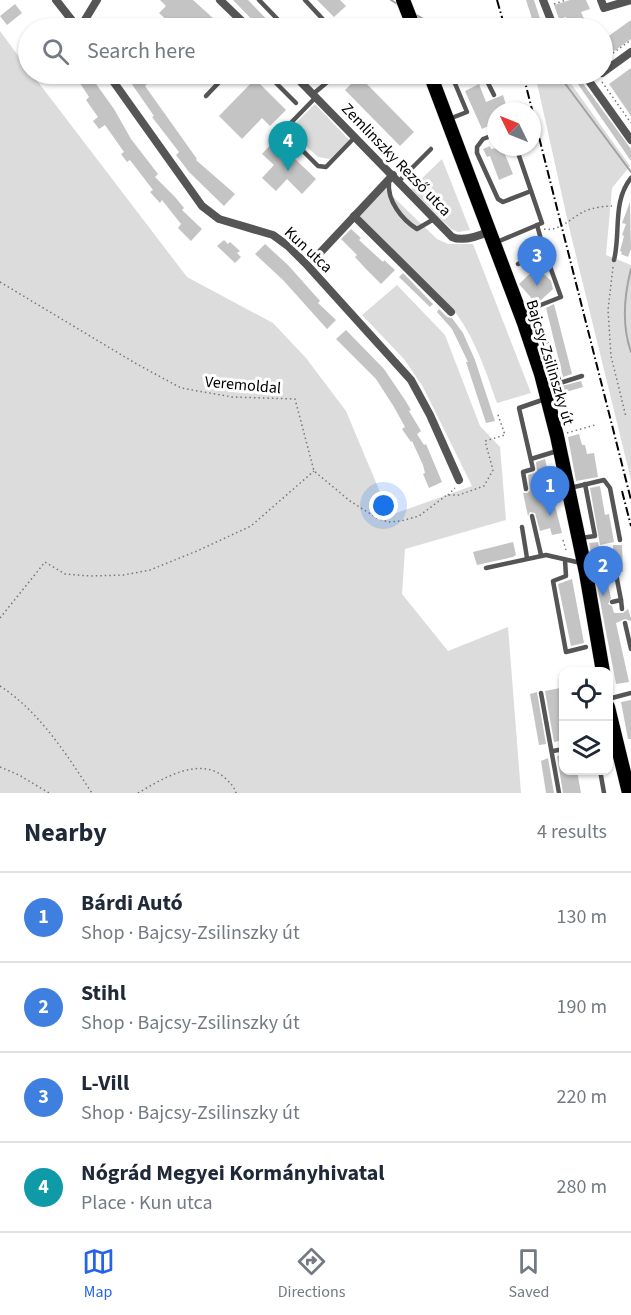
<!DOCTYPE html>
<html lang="en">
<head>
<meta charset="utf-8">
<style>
	:root { --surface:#fff; --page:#f6f6f7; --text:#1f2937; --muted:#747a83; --line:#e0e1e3; --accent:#2563eb }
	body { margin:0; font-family:"Source Sans 3",sans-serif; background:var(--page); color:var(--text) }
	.controls { position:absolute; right:18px; bottom:18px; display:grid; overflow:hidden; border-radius:12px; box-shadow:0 2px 4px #0004 }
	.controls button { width:54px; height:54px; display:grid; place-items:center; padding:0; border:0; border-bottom:2px solid var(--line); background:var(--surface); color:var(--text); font:30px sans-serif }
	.compass { position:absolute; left:487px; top:102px; width:54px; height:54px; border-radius:50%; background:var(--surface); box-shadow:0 2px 4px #0004; rotate:313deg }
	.you { position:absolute; left:384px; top:506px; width:21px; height:21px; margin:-15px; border:4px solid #fff; border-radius:50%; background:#1a73e8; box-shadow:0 0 0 9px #1a73e833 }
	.badge { display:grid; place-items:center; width:39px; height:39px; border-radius:50%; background:var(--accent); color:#fff; font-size:20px; font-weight:700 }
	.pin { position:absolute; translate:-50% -50px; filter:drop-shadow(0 2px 3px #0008) }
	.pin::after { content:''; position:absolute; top:32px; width:21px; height:18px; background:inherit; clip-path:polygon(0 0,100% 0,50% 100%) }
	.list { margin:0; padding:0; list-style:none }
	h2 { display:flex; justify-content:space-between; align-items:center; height:78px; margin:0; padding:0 24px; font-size:26px }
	h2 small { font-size:20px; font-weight:400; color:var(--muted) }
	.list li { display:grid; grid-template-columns:39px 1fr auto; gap:18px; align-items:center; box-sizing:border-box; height:90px; padding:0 24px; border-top:2px solid var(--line) }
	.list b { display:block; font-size:22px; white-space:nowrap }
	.list p { margin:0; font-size:20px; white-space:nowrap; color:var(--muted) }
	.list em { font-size:20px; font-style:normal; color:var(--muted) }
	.icon { flex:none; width:33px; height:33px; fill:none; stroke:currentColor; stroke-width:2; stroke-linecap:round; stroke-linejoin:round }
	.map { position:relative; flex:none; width:631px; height:793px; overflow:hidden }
	.search { position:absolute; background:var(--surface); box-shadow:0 2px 4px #0004; left:18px; right:18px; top:18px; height:66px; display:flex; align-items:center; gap:15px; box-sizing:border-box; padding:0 21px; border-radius:33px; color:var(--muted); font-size:22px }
	.sheet { height:438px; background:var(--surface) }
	nav { display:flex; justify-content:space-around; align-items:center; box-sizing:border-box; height:84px; border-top:2px solid var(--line); background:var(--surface); font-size:16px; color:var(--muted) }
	nav a { display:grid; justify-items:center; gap:3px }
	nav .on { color:var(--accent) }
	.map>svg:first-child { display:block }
	.green { fill:#dcdcdc }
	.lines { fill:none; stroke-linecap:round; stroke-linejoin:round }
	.stream { stroke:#a3a3a3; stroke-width:2 }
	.building { fill:#c4c4c4 }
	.primary-casing { stroke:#dbdbdb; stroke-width:15 }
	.path { stroke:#777; stroke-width:1.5; stroke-dasharray:1.5 3; stroke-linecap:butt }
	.lane { stroke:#555; stroke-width:4.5 }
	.street { stroke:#555; stroke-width:8 }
	.primary { stroke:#000; stroke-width:14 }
	.rail { stroke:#000; stroke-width:2; stroke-dasharray:9 3 1.5 3; stroke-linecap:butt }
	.labels { text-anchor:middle; stroke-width:6; stroke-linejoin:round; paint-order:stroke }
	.street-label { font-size:16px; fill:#000; stroke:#fff }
</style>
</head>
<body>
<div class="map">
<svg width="631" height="793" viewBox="0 0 631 793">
	<rect width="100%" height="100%" fill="#fff"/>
	<g class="green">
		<path d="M0,31L28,69V74H32L187,277L273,323L306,358L346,411L380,492L388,516L472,486L423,387L404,359L362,315L397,285L445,335L480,426L500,447L506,520L405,549L402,594L448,651L508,627L521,793H0Z"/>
		<path d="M535,74H564L630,166L612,188L606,255L631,265V480L569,227Z"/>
		<path d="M315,104L349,140L330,159L318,157L289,130Z"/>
		<path d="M442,159L470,230L458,232L451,229L411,189Z"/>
		<path d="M385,189L437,239L448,244H473L531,393L497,403C485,369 474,335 451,307L358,217Z"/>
	</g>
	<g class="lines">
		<g class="stream">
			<path d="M391,0L399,5"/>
			<path d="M414,14L440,28"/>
			<path d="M558,74L631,172"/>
			<path d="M631,269C624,296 622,326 631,352"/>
		</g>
	</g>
	<g class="building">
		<path d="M160,0H193L224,28H166L171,24L159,13L166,6Z"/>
		<path d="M233,0H248L275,28H260Z"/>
		<path d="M317,0H340L346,6L334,17Z"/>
		<path d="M526,0H534L543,28H535Z"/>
		<path d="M570,0H586L590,9L581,12L588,28H570L566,17L559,19L554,5Z"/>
		<path d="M15,4L22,13L7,25L0,16Z"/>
		<path d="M631,20V39L603,59V40Z"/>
		<path d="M631,68V116L609,84Z"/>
		<path d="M82,74H89L114,109L131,139L158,174L155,177L175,197L184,208L182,210L202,229L191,241L178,228L181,224L162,200L160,203L150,192L153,190L130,160L127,162L121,154L124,152L105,125L99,129L93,121L98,117L86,100L89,97L76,77Z"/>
		<path d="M139,74L147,84L145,86L197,159L196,160L235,194L224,206L189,172L176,155L179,152L152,117L154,116L129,80Z"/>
		<path d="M571,74H578L579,78L631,149V161Z"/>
		<path d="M359,76L414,132L400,146L345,90Z"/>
		<path d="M255,79L286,110L270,126L262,118L242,139L219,116Z"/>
		<path d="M479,84L486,102L503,95L508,111H496V122L482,129L465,91Z"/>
		<path d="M275,140L316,179L302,194L287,179L276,191L262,178L274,165L262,154Z"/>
		<path d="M490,146L491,149L502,147L513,174L499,180L490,156L487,157L483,149Z"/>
		<path d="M630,202L631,249L628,257L621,254L622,252L620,251L624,236L622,235L626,224L622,223Z"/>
		<path d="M351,229L361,238L359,240L383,262L384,260L395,270L381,284L365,268L355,257L357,255L341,239Z"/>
		<path d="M224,240L228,244L230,242L240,251L237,253L241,257L235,263L217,246Z"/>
		<path d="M265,244L288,265L320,301L318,303L336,320L327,329L283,280L255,254Z"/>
		<path d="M537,267L551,281L553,289L541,300L535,302L519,284Z"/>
		<path d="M403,273L433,304L430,307L399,277Z"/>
		<path d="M554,304L572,374L563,377L546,308Z"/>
		<path d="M439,309L447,317L452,318L463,333L475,360L495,421L486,423L466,362H468L452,329L437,312Z"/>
		<path d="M346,330L384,369L405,400L411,410L409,411L421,431L417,434L424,445L426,444L442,482L429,488L423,474L425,473L423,465L412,441L411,442L402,429L405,427L394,407L376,379L336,339Z"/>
		<path d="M554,380L558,387L581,381L583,387L556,395L552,381Z"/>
		<path d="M579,434L582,445H585L587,454L594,453L598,477L576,481L568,437Z"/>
		<path d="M545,459L551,486L546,487L551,507L555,506L562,533L552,535L550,528L540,531L535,513L530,512L528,516L523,493H527L530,491L528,475L537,472L536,462Z"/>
		<path d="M600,486L605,515L609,514L614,542L600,545L590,488Z"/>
		<path d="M513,542L516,555L513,557L477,565L473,552Z"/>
		<path d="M598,542L611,598L608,604L612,606L614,613H623L628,609L631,618V621L625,619L616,623L629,682L616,684L589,543Z"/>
		<path d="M613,545H622L623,572L614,570Z"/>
		<path d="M572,579L584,643L571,646L558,584Z"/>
		<path d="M560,688L564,706V740L554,742L545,691Z"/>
		<path d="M537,692L546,744L539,745L530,694Z"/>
		<path d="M631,700V739H628L621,702Z"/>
		<path d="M564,755V771H577L581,793H563L557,756Z"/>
		<path d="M548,758L554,793H546L541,761Z"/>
	</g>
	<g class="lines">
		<defs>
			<g id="primary">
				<path d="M403,0L414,28"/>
				<path d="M430,74L524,323L541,374L557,436L586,573L603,672"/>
				<path d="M608,707L629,793"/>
			</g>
		</defs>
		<use href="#primary" class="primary-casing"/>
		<g class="path">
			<path d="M554,4L566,0"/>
			<path d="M390,28L399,21"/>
			<path d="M602,61L631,40"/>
			<path d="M602,82L631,123"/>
			<path d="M544,229C559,232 571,218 583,212C591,208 603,206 612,206"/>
			<path d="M613,267L608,310L611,356L626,417"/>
			<path d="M0,282L135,363L181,388L232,397L295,399L314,471L350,501L377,518L388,522L401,521L419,516L447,495H459L484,486L493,470L485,441L505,435L497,412"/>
			<path d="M567,433L595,425"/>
			<path d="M448,495L455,488"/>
			<path d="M563,540L566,550"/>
			<path d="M0,618L45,562L65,574L90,576L124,575L150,570L197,551L251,526L314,471"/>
			<path d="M0,686C40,712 66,754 92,793"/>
			<path d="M0,767L19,775L49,793"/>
			<path d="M138,793C162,779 200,755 225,778C230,783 234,786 236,793"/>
		</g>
		<g class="lane">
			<path d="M259,0L286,28"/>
			<path d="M305,0L331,28"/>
			<path d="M267,74L296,103"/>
			<path d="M476,74L487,81L494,95"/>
			<path d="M313,94L337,74"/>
			<path d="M206,96L227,74"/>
			<path d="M316,97L283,131L318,166L326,167L355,137"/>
			<path d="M449,119L467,112L451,74"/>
			<path d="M496,134L483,139L477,147V153L498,199L503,202L531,191"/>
			<path d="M399,181L431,149"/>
			<path d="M389,182C387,200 401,219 417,229L434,219"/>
			<path d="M537,225L544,250"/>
			<path d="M497,242L542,223L516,147"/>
			<path d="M614,260C621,232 612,202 631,178"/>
			<path d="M518,264L544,250L561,297L523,312"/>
			<path d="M535,307L560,383L582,376"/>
			<path d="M531,459L557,451"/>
			<path d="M570,488L604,480L610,488L620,540"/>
			<path d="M526,489L523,472L533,469L519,408L545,399"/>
			<path d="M532,516L541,555"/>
			<path d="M522,527L527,558"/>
			<path d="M581,538L595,536L585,484"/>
			<path d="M565,560L566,576L553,581L566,652L586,647"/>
			<path d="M486,568L546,555L581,563"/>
			<path d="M621,600L622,609"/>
			<path d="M612,602L621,600L616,574"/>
			<path d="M625,623L631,649"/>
			<path d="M541,693L559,793"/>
			<path d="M608,699L631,693"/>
			<path d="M553,751L564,749"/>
			<path d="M600,770L604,793"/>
		</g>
		<g class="street">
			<path d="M56,0L78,28"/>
			<path d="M220,0L249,28"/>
			<path d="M543,0L554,28"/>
			<path d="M601,0L604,8L631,0"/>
			<path d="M80,28L97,0"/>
			<path d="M602,73L631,52"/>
			<path d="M108,74L202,206L219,219L273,235L288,246L308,266L411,380L430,415L459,480"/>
			<path d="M293,74L452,237C463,242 479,236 490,231"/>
			<path d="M584,74L631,140"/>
			<path d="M354,216L451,312"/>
			<path d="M318,255L393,175"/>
		</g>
		<use href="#primary" class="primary"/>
		<g class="rail">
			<path d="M497,0L505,28"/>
			<path d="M523,74L631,500"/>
			<path d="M622,491L631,526"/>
		</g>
	</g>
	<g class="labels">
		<g class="street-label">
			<text transform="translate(397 159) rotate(46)" y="6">Zemlinszky Rezső utca</text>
			<text transform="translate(309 249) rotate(43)" y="6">Kun utca</text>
			<text transform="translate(551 362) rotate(73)" y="6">Bajcsy-Zsilinszky út</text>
			<text transform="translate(243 384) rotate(5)" y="6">Veremoldal</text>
		</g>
	</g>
</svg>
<div class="controls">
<button><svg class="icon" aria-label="locate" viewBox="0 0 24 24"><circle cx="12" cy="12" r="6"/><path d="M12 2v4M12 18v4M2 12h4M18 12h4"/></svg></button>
<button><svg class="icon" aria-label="layers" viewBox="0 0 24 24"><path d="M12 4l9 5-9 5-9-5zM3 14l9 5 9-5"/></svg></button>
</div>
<svg class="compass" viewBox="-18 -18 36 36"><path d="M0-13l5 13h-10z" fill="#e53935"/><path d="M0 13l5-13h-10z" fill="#747a83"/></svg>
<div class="you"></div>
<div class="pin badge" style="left:550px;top:516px;background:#3f7fe0">1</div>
<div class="pin badge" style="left:603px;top:596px;background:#3f7fe0">2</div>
<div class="pin badge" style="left:537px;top:286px;background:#3f7fe0">3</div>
<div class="pin badge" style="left:288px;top:171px;background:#0f9aa8">4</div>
<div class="search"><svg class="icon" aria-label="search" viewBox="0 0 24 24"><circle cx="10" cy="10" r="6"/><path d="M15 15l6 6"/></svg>Search here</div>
</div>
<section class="sheet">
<h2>Nearby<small>4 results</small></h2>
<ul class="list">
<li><span class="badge" style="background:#3f7fe0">1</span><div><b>Bárdi Autó</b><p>Shop · Bajcsy-Zsilinszky út</p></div><em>130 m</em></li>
<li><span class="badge" style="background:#3f7fe0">2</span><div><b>Stihl</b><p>Shop · Bajcsy-Zsilinszky út</p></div><em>190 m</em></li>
<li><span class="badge" style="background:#3f7fe0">3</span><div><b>L-Vill</b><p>Shop · Bajcsy-Zsilinszky út</p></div><em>220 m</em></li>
<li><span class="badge" style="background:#0f9aa8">4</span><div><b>Nógrád Megyei Kormányhivatal</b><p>Place · Kun utca</p></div><em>280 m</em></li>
</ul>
</section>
<nav>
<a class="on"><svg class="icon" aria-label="map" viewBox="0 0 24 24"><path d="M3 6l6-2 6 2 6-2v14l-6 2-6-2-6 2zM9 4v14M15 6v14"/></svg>Map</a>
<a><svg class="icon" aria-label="directions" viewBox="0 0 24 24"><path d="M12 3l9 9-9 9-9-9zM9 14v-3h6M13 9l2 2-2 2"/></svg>Directions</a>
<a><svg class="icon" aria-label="saved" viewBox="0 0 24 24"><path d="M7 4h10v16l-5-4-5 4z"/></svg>Saved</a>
</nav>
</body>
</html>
